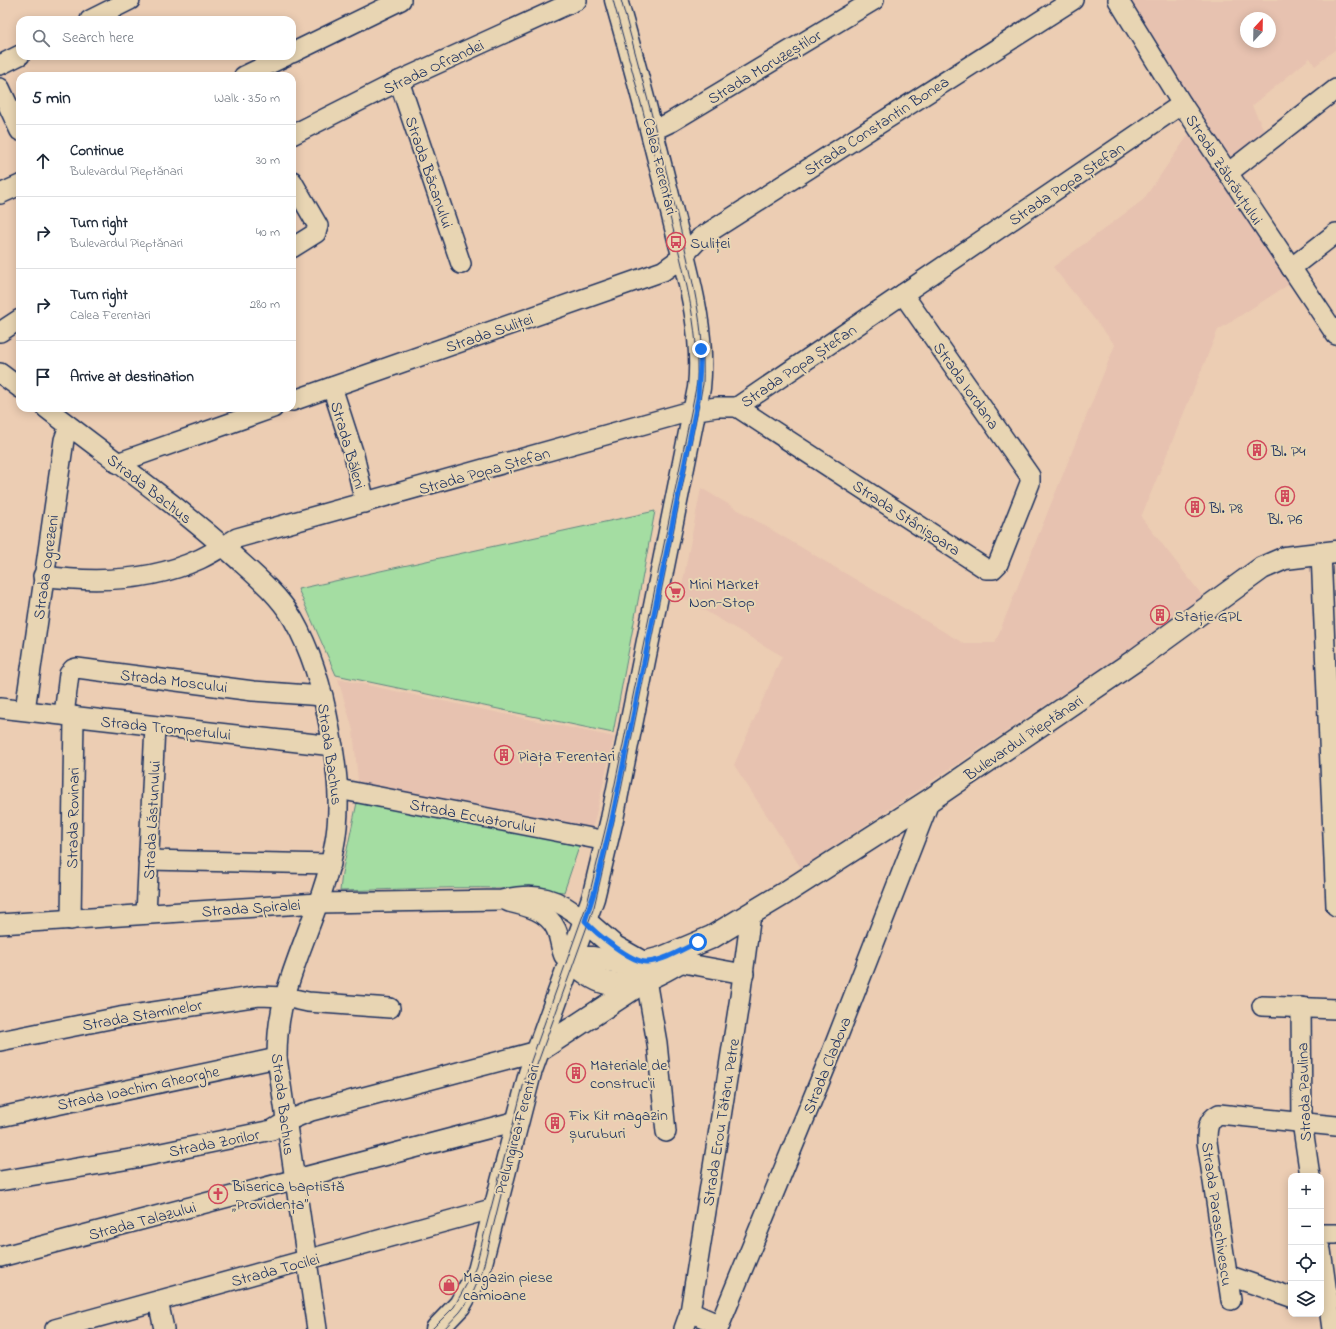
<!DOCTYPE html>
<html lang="en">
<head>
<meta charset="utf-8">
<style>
	:root { --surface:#fff; --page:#f2f2f3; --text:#1f2937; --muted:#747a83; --line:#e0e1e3 }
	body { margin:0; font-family:"Indie Flower",sans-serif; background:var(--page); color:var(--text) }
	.controls { position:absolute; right:12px; bottom:12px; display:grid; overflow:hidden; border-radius:8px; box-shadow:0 2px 10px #0003 }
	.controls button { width:36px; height:36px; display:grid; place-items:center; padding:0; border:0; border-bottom:1px solid var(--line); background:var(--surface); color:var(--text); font:20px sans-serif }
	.compass { position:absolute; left:1240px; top:12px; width:36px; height:36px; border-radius:50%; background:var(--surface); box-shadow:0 2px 10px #0003; rotate:22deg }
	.stop { position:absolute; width:12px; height:12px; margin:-9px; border:3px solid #1a73e8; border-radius:50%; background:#fff }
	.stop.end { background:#1a73e8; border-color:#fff; box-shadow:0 1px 4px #0008 }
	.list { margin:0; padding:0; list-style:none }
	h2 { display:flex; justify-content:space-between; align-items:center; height:52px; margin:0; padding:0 16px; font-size:17px }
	h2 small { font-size:13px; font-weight:400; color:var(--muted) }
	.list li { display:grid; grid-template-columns:26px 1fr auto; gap:12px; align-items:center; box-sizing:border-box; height:72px; padding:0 16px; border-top:1px solid var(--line) }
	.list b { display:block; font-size:15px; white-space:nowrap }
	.list p { margin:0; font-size:13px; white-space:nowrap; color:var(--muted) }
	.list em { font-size:13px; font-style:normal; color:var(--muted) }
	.icon { flex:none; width:22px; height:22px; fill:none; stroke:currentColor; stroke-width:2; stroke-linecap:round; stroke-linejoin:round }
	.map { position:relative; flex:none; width:1336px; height:1329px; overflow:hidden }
	.search { position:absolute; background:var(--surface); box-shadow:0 2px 10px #0003; left:16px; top:16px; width:280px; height:44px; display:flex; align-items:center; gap:10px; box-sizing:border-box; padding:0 14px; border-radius:12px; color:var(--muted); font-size:15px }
	.panel { position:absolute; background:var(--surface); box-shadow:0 2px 10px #0003; left:16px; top:72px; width:280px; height:340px; border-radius:12px }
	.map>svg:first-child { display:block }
	.built { fill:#e7c2b0; fill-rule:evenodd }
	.green { fill:#a4dda2; stroke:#608680 }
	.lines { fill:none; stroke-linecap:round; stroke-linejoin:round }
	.minor-casing { stroke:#1b2f5e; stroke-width:22 }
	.major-casing { stroke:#1b2f5e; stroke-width:25 }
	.minor { stroke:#e8d5b3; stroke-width:19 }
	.major { stroke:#e8d5b3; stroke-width:22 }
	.tram { stroke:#1b2f5e; stroke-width:1 }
	.route { stroke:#1a73e8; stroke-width:5 }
	.labels { text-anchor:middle; stroke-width:4; stroke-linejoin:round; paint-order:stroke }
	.street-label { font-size:16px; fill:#1b2f5e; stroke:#e8d5b3 }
	.poi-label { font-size:16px; fill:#1b2f5e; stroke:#e8d5b3; text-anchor:start }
</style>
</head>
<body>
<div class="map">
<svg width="1336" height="1329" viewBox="0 0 1336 1329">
	<rect width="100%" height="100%" fill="#eccdb3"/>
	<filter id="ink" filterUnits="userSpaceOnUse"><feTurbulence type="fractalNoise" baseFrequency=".025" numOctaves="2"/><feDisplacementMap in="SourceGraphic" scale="8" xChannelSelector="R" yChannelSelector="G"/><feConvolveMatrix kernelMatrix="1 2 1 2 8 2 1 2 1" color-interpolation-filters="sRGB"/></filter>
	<g filter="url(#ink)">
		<g class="built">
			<path d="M1130,0H1336V49L1315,66L1310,58L1252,106L1265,132L1233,161L1202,117ZM1246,18H1270V42H1246Z"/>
			<path d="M1189,134L1291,283L1218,330L1141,517L1205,599L801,868L734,765L782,656L680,596L701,488L963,643H995L1115,345L1053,267L1143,200Z"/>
			<path d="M338,679L614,737L591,836L359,790L353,730Z"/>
		</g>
		<g class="green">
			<path d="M655,511L613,733L336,675L298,589Z"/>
			<path d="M358,798L581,841L564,892C490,884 415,889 340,891L342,873Z"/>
		</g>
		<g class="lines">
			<defs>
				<g id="minor">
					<path d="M1118,0L1182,104L1336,335"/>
					<path d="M90,20L130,0"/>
					<path d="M292,53L401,0"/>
					<path d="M0,65L20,55"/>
					<path d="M244,76L286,56"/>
					<path d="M399,81L461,264"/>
					<path d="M0,88L20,131"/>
					<path d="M652,131L671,122L874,0"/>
					<path d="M292,135L399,81L577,0"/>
					<path d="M1228,173L1336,89"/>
					<path d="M292,181L318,226L316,233L292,248"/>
					<path d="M0,194L20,185"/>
					<path d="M1291,268L1336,233"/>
					<path d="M0,332L20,319"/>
					<path d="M0,373L20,388"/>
					<path d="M332,387L354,455L365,503"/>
					<path d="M292,401L663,271L681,258L700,238L1073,0"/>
					<path d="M737,407L986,569H993L998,564L1030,483V476L903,294"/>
					<path d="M46,408C109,457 175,503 234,556C255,575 278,594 293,619C313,654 323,691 330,730C337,769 342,807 334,847C324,899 299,946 285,996C279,1016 277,1037 277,1058L317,1329"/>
					<path d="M117,463L273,408"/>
					<path d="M1321,553L1336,906"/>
					<path d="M43,576C95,583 152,581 200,559C213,553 225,545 237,538L691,411L717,407H737L1182,104"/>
					<path d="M0,708L333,746"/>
					<path d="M25,710L64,440L69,426"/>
					<path d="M64,715L69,674L73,669L77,668L253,691L323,696"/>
					<path d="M338,789L607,841"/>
					<path d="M148,860L331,864"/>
					<path d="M509,902C526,906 548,911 556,929C560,937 560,947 564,956L571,960"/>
					<path d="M146,914L155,726"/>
					<path d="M71,920L74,716"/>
					<path d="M0,924L318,903L502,900C537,891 558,898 585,921"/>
					<path d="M678,962L744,974"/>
					<path d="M646,980L657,1043L666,1132"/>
					<path d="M1262,1006L1336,1009"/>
					<path d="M1301,1007L1302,1122L1310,1176"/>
					<path d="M0,1041L120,1017L259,996L285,997L308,1002L390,1008"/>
					<path d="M0,1117L277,1058"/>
					<path d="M0,1181L142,1157L272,1130L285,1122L311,1111L538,1051"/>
					<path d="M1321,1234H1336"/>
					<path d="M1321,1250L1332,1329"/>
					<path d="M0,1257L517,1121"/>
					<path d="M1227,1275L1291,1297"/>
					<path d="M1231,1300L1207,1142C1207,1130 1207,1120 1219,1114L1336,1126"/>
					<path d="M158,1301L164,1329"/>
					<path d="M690,1312L720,1325"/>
					<path d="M55,1329L495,1208"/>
					<path d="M684,1329L690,1312L740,997L751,914"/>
					<path d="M718,1329L831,1054L930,800"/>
				</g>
				<g id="major">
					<path d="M585,921L615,947L638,960"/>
					<path d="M571,960L576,958H593L629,965L639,964L662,958L712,937L785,893L930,800L1137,659L1262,568L1285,558L1336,552"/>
					<path d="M571,960C575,965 580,969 585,972C617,997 649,980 679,962"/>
					<path d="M538,1051L640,984"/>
					<path d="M437,1329L460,1305L479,1271L530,1073L593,898L612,819L699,388C705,330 688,276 674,220C656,147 637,73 616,0"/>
				</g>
			</defs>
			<use href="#minor" class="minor-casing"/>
			<use href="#major" class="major-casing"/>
			<use href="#minor" class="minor"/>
			<use href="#major" class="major"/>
			<g class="tram">
				<path d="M432,1329L454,1307L475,1269L526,1075L587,904L608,818L697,383C699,326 684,272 670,217C652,144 633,72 613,0"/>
				<path d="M444,1329L460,1312L471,1297L482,1272L519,1122L533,1076L594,907L621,790L703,384C705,327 692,278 679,223C661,148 641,74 621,0"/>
			</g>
		</g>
	</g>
	<g class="lines" filter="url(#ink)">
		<path class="route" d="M698,942C683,949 664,961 647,962C632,963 595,933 585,921L595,890L612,819L698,398L701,349"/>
	</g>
	<defs>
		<symbol id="bus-ring" viewBox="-11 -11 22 22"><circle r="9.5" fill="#e8d5b3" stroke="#d1495b" stroke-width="1.5"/><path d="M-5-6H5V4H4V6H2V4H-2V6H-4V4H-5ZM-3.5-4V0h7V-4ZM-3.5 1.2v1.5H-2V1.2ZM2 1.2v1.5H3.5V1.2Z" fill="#d1495b"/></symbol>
		<symbol id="building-ring" viewBox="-11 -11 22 22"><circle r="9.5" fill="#e8d5b3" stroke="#d1495b" stroke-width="1.5"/><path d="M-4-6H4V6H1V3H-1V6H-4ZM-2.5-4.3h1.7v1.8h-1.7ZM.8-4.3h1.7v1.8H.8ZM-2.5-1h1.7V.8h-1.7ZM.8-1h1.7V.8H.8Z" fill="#d1495b"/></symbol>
		<symbol id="supermarket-ring" viewBox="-11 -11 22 22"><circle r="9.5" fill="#e8d5b3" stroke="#d1495b" stroke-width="1.5"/><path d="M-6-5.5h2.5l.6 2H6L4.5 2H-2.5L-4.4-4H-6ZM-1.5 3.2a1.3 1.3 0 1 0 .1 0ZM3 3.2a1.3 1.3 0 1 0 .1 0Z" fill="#d1495b"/></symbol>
		<symbol id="church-ring" viewBox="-11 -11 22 22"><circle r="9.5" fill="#e8d5b3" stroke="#d1495b" stroke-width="1.5"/><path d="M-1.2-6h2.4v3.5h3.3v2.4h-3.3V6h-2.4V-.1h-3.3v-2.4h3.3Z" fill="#d1495b"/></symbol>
		<symbol id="shop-ring" viewBox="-11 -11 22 22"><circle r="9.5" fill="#e8d5b3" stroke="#d1495b" stroke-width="1.5"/><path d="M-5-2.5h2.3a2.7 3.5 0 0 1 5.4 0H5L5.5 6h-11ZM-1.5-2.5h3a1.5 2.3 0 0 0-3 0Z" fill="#d1495b"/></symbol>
	</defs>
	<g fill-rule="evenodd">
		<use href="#bus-ring" x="665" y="231" width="22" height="22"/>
		<use href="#building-ring" x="1246" y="439" width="22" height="22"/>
		<use href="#building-ring" x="1274" y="485" width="22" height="22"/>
		<use href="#building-ring" x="1184" y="496" width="22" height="22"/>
		<use href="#supermarket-ring" x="664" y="581" width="22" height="22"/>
		<use href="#building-ring" x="1149" y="604" width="22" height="22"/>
		<use href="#building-ring" x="493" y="744" width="22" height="22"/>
		<use href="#building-ring" x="565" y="1062" width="22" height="22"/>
		<use href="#building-ring" x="544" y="1112" width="22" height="22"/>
		<use href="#church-ring" x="207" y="1183" width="22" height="22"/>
		<use href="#shop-ring" x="438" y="1274" width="22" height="22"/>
	</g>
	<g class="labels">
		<g class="street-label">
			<text transform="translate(433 66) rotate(-25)" y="6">Strada Ofrandei</text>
			<text transform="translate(764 66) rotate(-31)" y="6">Strada Moruzeștilor</text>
			<text transform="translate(876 125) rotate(-33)" y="6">Strada Constantin Bonea</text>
			<text transform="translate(661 166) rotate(76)" y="6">Calea Ferentari</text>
			<text transform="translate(1225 169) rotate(57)" y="6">Strada Zăbrăuțului</text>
			<text transform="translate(430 172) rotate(71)" y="6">Strada Băcanului</text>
			<text transform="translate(1066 183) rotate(-34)" y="6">Strada Popa Ștefan</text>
			<text transform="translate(489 332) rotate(-19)" y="6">Strada Suliței</text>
			<text transform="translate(798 365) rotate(-34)" y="6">Strada Popa Ștefan</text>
			<text transform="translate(967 385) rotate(55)" y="6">Strada Iordana</text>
			<text transform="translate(349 445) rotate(74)" y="6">Strada Băleni</text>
			<text transform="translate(484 470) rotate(-16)" y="6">Strada Popa Ștefan</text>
			<text transform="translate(150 488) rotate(38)" y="6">Strada Bachus</text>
			<text transform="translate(907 517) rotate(33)" y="6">Strada Stânișoara</text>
			<text transform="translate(45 567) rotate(-82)" y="6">Strada Ogrezeni</text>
			<text transform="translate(174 680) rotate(7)" y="6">Strada Moscului</text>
			<text transform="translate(166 727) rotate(6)" y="6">Strada Trompetului</text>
			<text transform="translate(1023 737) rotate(-34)" y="6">Bulevardul Pieptănari</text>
			<text transform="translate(331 754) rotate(82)" y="6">Strada Bachus</text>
			<text transform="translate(473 815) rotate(11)" y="6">Strada Ecuatorului</text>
			<text transform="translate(72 818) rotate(-89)" y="6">Strada Rovinari</text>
			<text transform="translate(151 820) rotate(-87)" y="6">Strada Lăstunului</text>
			<text transform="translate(251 907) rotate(-4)" y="6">Strada Spiralei</text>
			<text transform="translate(142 1014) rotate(-10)" y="6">Strada Staminelor</text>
			<text transform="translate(826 1065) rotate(-68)" y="6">Strada Cladova</text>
			<text transform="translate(138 1087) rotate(-12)" y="6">Strada Ioachim Gheorghe</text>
			<text transform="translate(1303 1092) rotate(-92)" y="6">Strada Paulina</text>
			<text transform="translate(284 1104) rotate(83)" y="6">Strada Bachus</text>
			<text transform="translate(720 1122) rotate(-81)" y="6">Strada Erou Tătaru Petre</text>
			<text transform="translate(516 1129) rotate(-75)" y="6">Prelungirea Ferentari</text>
			<text transform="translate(214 1142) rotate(-11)" y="6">Strada Zorilor</text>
			<text transform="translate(1218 1214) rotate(82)" y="6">Strada Paraschivescu</text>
			<text transform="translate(142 1220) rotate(-15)" y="6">Strada Talazului</text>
			<text transform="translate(275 1269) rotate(-15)" y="6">Strada Tocilei</text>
		</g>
		<g class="poi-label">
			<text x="690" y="248">Suliței</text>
			<text x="1271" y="456">Bl. P4</text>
			<text x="1209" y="513">Bl. P8</text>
			<text x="1285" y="524" text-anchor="middle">Bl. P6</text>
			<text x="689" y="589">Mini Market<tspan x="689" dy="18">Non-Stop</tspan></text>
			<text x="1174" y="621">Stație GPL</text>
			<text x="518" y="761">Piața Ferentari</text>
			<text x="590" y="1070">Materiale de<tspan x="590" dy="18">construc'ii</tspan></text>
			<text x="569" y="1120">Fix Kit magazin<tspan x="569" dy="18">șuruburi</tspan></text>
			<text x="232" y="1191">Biserica baptistă<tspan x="232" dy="18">„Providența”</tspan></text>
			<text x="463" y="1282">Magazin piese<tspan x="463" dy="18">camioane</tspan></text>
		</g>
	</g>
</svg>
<div class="controls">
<button>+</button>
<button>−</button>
<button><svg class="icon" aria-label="locate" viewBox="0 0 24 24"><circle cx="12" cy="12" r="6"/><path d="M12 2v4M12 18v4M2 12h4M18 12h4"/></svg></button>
<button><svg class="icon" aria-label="layers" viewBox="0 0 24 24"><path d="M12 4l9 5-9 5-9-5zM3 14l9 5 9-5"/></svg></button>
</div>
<svg class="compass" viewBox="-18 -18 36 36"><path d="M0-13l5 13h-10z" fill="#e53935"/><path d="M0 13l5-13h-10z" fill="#747a83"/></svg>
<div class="stop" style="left:698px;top:942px"></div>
<div class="stop end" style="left:701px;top:349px"></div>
<div class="search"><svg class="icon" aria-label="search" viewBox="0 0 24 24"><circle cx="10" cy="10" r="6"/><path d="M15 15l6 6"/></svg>Search here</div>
<section class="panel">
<h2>5 min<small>Walk · 350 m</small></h2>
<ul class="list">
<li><svg class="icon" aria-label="ahead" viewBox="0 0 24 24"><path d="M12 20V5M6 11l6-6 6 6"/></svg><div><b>Continue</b><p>Bulevardul Pieptănari</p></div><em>30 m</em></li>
<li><svg class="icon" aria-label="right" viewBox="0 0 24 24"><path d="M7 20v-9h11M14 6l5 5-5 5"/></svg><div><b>Turn right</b><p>Bulevardul Pieptănari</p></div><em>40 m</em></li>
<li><svg class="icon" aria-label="right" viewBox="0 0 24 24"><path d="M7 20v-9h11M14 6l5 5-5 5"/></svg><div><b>Turn right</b><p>Calea Ferentari</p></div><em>280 m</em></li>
<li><svg class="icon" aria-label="arrive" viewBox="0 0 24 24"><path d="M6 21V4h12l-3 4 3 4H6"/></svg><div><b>Arrive at destination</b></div></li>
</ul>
</section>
</div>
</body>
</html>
